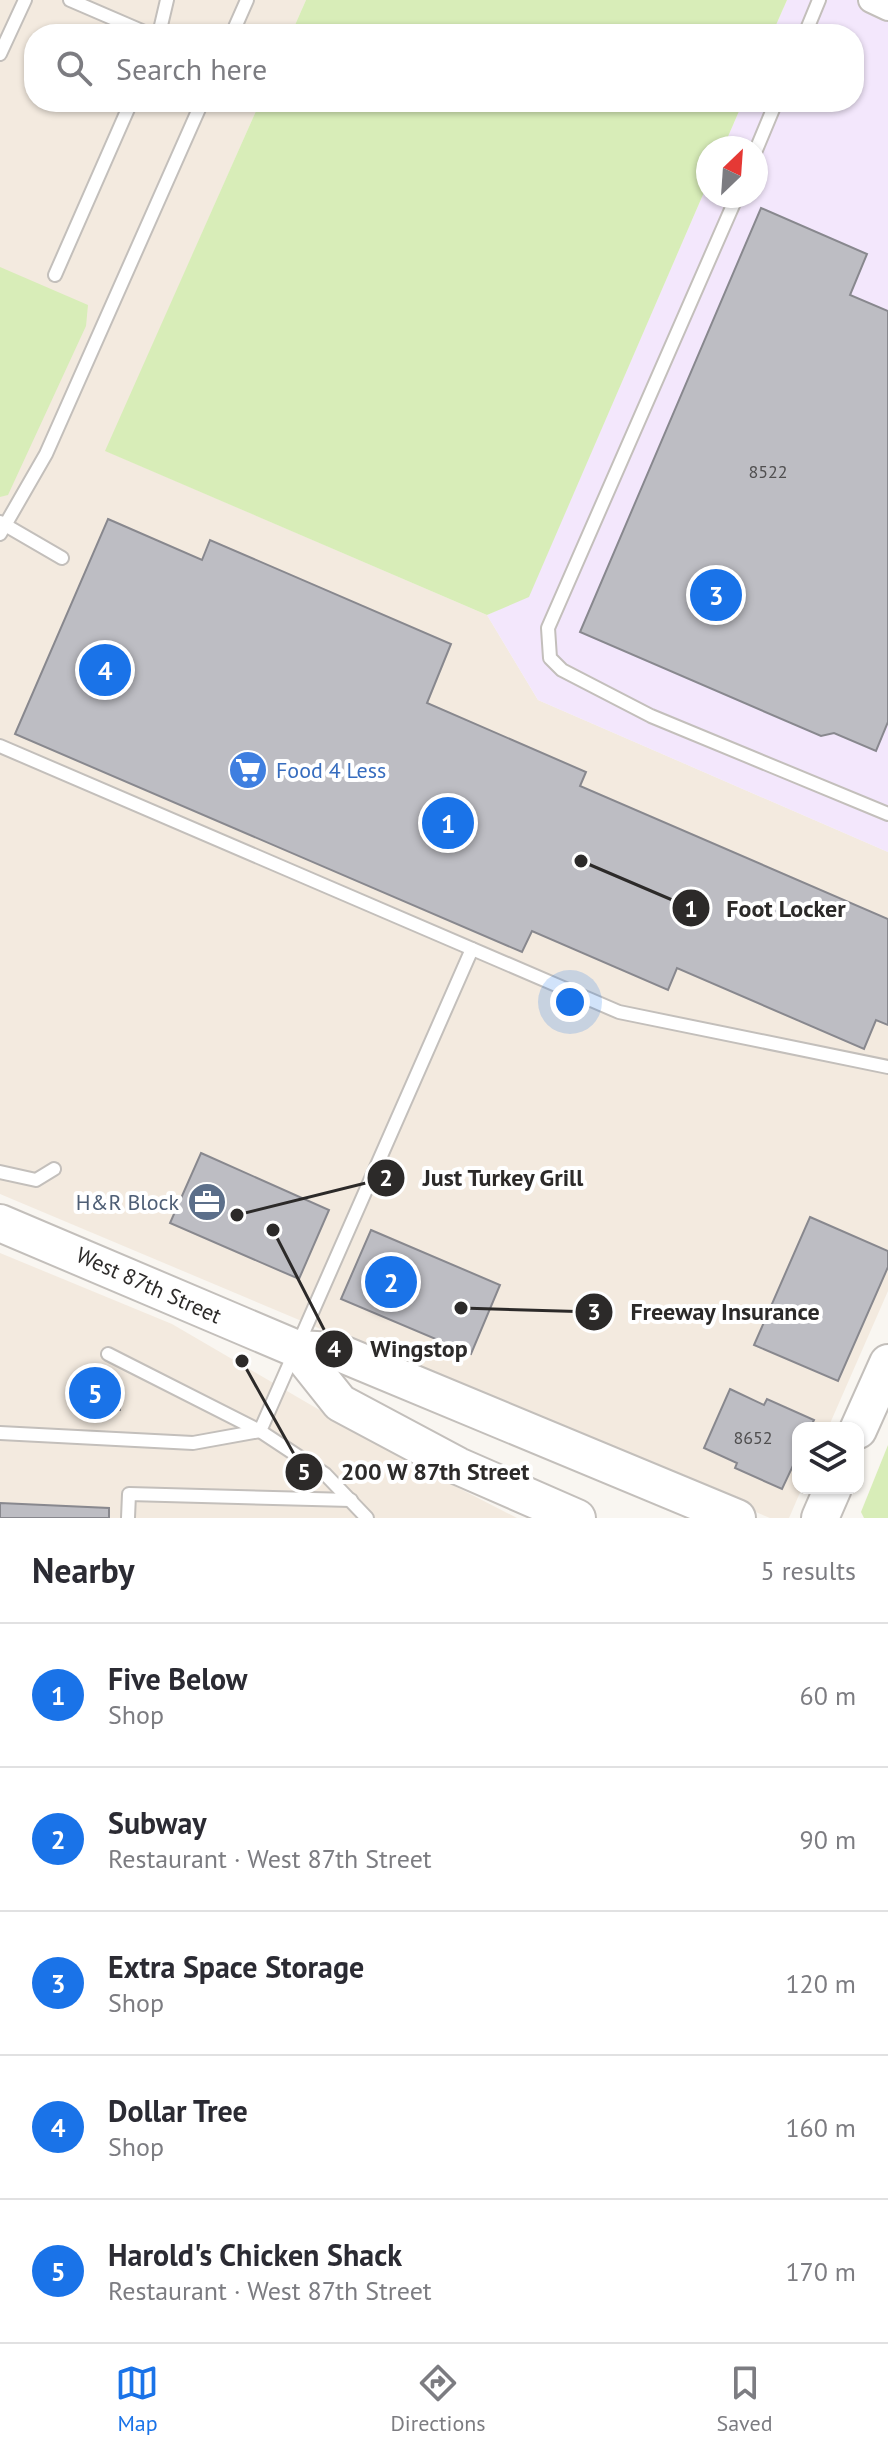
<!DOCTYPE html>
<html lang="en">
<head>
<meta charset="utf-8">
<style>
	:root { --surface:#fff; --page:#f7f7f7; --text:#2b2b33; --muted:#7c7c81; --line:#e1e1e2; --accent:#1a73e8 }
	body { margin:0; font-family:"PT Sans",sans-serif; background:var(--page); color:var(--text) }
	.controls { position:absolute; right:24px; bottom:24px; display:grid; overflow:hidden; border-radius:16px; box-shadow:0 2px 6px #0004 }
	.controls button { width:72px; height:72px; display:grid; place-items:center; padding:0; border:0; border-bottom:2px solid var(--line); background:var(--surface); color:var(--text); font:40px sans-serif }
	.compass { position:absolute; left:696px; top:136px; width:72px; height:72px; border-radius:50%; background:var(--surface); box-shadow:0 2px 6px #0004; rotate:25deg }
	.you { position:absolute; left:570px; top:1002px; width:28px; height:28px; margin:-20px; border:6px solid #fff; border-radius:50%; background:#1a73e8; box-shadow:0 0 0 12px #1a73e833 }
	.badge { display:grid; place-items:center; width:52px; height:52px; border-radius:50%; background:var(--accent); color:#fff; font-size:26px; font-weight:700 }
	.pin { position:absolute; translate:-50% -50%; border:4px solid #fff; box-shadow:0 2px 8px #0006 }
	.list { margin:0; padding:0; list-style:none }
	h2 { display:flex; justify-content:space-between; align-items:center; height:104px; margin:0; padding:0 32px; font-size:34px }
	h2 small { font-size:26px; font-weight:400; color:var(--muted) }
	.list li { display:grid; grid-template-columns:52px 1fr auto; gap:24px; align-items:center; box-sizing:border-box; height:144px; padding:0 32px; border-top:2px solid var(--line) }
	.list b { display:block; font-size:30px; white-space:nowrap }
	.list p { margin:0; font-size:26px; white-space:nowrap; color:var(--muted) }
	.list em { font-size:26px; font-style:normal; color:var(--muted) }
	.icon { flex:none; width:44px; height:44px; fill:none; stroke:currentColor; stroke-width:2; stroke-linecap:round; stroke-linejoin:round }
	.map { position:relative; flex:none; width:888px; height:1518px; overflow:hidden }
	.search { position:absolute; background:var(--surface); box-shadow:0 2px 6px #0004; left:24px; right:24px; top:24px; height:88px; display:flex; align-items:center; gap:20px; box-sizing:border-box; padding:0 28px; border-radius:32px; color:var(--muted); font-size:30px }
	.sheet { height:824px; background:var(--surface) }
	nav { display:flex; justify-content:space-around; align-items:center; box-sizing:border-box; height:112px; border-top:2px solid var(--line); background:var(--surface); font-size:22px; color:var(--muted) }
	nav a { display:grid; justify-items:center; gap:4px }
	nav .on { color:var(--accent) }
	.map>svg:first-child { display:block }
	.built { fill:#f3eadf }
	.industrial { fill:#f3e7fc }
	.green { fill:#d8edb8 }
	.building { fill:#bdbdc3; stroke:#88888e; stroke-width:2 }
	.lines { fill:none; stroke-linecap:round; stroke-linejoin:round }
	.lane-casing { stroke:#c3bfbb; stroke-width:16 }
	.street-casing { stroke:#c3bfbb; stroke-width:28 }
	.secondary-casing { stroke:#c3bfbb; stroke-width:40 }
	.lane { stroke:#fff; stroke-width:12 }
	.street { stroke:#fff; stroke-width:24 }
	.secondary { stroke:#fff; stroke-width:36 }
	.labels { text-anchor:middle; stroke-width:8; stroke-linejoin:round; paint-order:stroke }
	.number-label { font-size:18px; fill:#504f50 }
	.shop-label { font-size:22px; fill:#366cbe; stroke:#fff; text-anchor:start }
	.service-label { font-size:22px; fill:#4e5e75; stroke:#fff; text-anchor:end }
	.street-label { font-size:22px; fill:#2c2a29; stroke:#fff }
	.leader { fill:none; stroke:#2c2a29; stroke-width:3 }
	.callout-dot { fill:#2c2a29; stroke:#fff; stroke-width:3 }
	.mark-label { font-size:24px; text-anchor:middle; font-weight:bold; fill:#fff }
	.callout-label { font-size:24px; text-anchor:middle; font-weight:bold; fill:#2c2a29; stroke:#fff; stroke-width:8; stroke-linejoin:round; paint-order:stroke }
</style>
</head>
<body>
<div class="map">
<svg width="888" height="1518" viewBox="0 0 888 1518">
	<rect width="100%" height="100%" fill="#f9f6f1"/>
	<g class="built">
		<path d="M0,0H306L291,34H34V102H260L106,451L487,615L538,700L888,852V1291L828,1428H798V1488H802L789,1518H770L0,1194Z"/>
		<path d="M0,1253L172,1324L412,1464L517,1518H0Z"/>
	</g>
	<path class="industrial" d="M787,0H888V852L538,700L487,615L529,596L708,183V196H756V148H723L743,102H854V34H772Z"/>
	<g class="green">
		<path d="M306,0H787L772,34H291Z"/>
		<path d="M260,102H743L723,148H708V183L529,597L487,615L105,451Z"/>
		<path d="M0,267L88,305L86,326L8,495L0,497Z"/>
		<path d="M888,1445V1518H864L861,1512Z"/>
	</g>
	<g class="building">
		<path d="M761,208L867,254L850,295L888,311V722L876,751L834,733L821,736L580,632Z"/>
		<path d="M108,519L202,560L210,540L451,644L427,703L586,772L580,786L888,919V1025L876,1020L864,1049L677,968L668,990L532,931L522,952L15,734Z"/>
		<path d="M201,1153L329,1210L299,1279L170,1223Z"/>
		<path d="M810,1217L888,1251V1267L838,1381L754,1345Z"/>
		<path d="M371,1230L500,1285L471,1354L341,1299Z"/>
		<path d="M72,1377L121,1382L120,1410L69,1404Z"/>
		<path d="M730,1389L764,1405L767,1399L814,1420L810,1428H798V1455L782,1489L735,1468L737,1463L704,1448Z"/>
		<path d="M0,1503L109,1508V1518H0Z"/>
	</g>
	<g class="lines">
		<defs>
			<g id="lane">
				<path d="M70,0L149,34"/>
				<path d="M159,34L167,0"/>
				<path d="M232,34L247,0"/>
				<path d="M805,34L819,0"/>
				<path d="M0,54L25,0"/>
				<path d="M756,150L776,102"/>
				<path d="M737,196L548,628L550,658L562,670L651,716L888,814"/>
				<path d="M55,275L131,102"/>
				<path d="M0,522L62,558"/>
				<path d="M0,534L46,454L202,102"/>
				<path d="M0,746L619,1012L888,1067"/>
				<path d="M0,1172L36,1180L54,1169"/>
				<path d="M108,1354L260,1431"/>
				<path d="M0,1433L193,1443L260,1431"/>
				<path d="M128,1518L129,1494L351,1500"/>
				<path d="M367,1518L325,1474L260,1431L472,949"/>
			</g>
			<path id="street" d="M871,0L888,8"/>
			<g id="secondary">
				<path d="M0,1223L297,1349L335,1351L737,1518"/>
				<path d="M297,1349L340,1403L458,1466L577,1518"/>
				<path d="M858,1430L888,1363"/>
				<path d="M820,1518L833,1488"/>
			</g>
		</defs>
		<use href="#lane" class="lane-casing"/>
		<use href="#street" class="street-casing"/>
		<use href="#secondary" class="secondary-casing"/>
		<use href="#lane" class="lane"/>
		<use href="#street" class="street"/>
		<use href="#secondary" class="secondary"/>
	</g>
	<defs>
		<symbol id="supermarket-disc" viewBox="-11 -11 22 22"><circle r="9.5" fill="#3f7fe0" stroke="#fff"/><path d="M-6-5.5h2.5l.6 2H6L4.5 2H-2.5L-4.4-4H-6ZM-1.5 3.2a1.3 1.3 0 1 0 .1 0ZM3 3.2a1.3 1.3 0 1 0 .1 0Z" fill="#fff"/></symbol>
		<symbol id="office-disc" viewBox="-11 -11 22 22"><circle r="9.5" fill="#5c6f8a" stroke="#fff"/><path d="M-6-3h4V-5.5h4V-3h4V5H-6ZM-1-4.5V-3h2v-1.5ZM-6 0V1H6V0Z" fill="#fff"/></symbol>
	</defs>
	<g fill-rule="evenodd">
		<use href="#supermarket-disc" x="226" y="748" width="44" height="44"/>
		<use href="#office-disc" x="185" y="1180" width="44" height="44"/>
	</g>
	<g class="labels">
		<g class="number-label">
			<text x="768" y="478">8522</text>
			<text x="753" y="1444">8652</text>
		</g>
		<g class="shop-label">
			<text x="276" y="778">Food 4 Less</text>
		</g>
		<g class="service-label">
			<text x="179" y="1210">H&amp;R Block</text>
		</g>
		<g class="street-label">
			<text transform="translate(149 1285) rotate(24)" y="8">West 87th Street</text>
		</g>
	</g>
	<path class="leader" d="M581 861L691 908M237 1215L386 1178M461 1308L594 1312M273 1230L334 1349M242 1361L304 1472"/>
	<g class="callout-dot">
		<circle cx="581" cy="861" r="8"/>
		<circle cx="237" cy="1215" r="8"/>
		<circle cx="461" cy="1308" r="8"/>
		<circle cx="273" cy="1230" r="8"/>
		<circle cx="242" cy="1361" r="8"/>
		<circle cx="691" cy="908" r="20"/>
		<circle cx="386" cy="1178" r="20"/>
		<circle cx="594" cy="1312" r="20"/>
		<circle cx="334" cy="1349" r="20"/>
		<circle cx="304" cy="1472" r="20"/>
	</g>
	<g class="mark-label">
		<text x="691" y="917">1</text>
		<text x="386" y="1186">2</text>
		<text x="594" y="1320">3</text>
		<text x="334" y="1357">4</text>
		<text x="304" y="1480">5</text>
	</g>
	<g class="callout-label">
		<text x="786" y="917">Foot Locker</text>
		<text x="503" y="1186">Just Turkey Grill</text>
		<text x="725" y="1320">Freeway Insurance</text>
		<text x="419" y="1357">Wingstop</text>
		<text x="435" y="1480">200 W 87th Street</text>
	</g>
</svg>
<div class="controls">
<button><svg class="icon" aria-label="layers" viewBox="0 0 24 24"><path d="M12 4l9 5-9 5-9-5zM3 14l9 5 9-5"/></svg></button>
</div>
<svg class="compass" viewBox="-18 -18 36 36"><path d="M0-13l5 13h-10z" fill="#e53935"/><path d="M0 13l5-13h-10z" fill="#7c7c81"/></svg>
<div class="you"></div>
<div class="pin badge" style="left:448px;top:823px">1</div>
<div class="pin badge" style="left:391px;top:1282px">2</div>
<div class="pin badge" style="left:716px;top:595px">3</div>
<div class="pin badge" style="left:105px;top:670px">4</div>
<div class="pin badge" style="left:95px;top:1393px">5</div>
<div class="search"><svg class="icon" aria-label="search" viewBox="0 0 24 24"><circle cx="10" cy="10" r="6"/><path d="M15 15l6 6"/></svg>Search here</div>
</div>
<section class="sheet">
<h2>Nearby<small>5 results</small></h2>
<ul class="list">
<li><span class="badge">1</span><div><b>Five Below</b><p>Shop</p></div><em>60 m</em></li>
<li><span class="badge">2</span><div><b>Subway</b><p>Restaurant · West 87th Street</p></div><em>90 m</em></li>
<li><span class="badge">3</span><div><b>Extra Space Storage</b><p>Shop</p></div><em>120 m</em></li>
<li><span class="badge">4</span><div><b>Dollar Tree</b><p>Shop</p></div><em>160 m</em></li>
<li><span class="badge">5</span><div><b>Harold's Chicken Shack</b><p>Restaurant · West 87th Street</p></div><em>170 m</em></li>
</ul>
</section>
<nav>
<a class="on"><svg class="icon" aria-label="map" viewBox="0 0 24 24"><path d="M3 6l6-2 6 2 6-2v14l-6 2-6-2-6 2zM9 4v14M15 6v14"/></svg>Map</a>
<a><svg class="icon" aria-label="directions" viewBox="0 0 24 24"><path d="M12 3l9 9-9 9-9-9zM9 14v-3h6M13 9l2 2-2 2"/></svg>Directions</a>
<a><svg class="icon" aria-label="saved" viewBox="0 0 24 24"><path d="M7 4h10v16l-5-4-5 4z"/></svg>Saved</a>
</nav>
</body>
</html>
